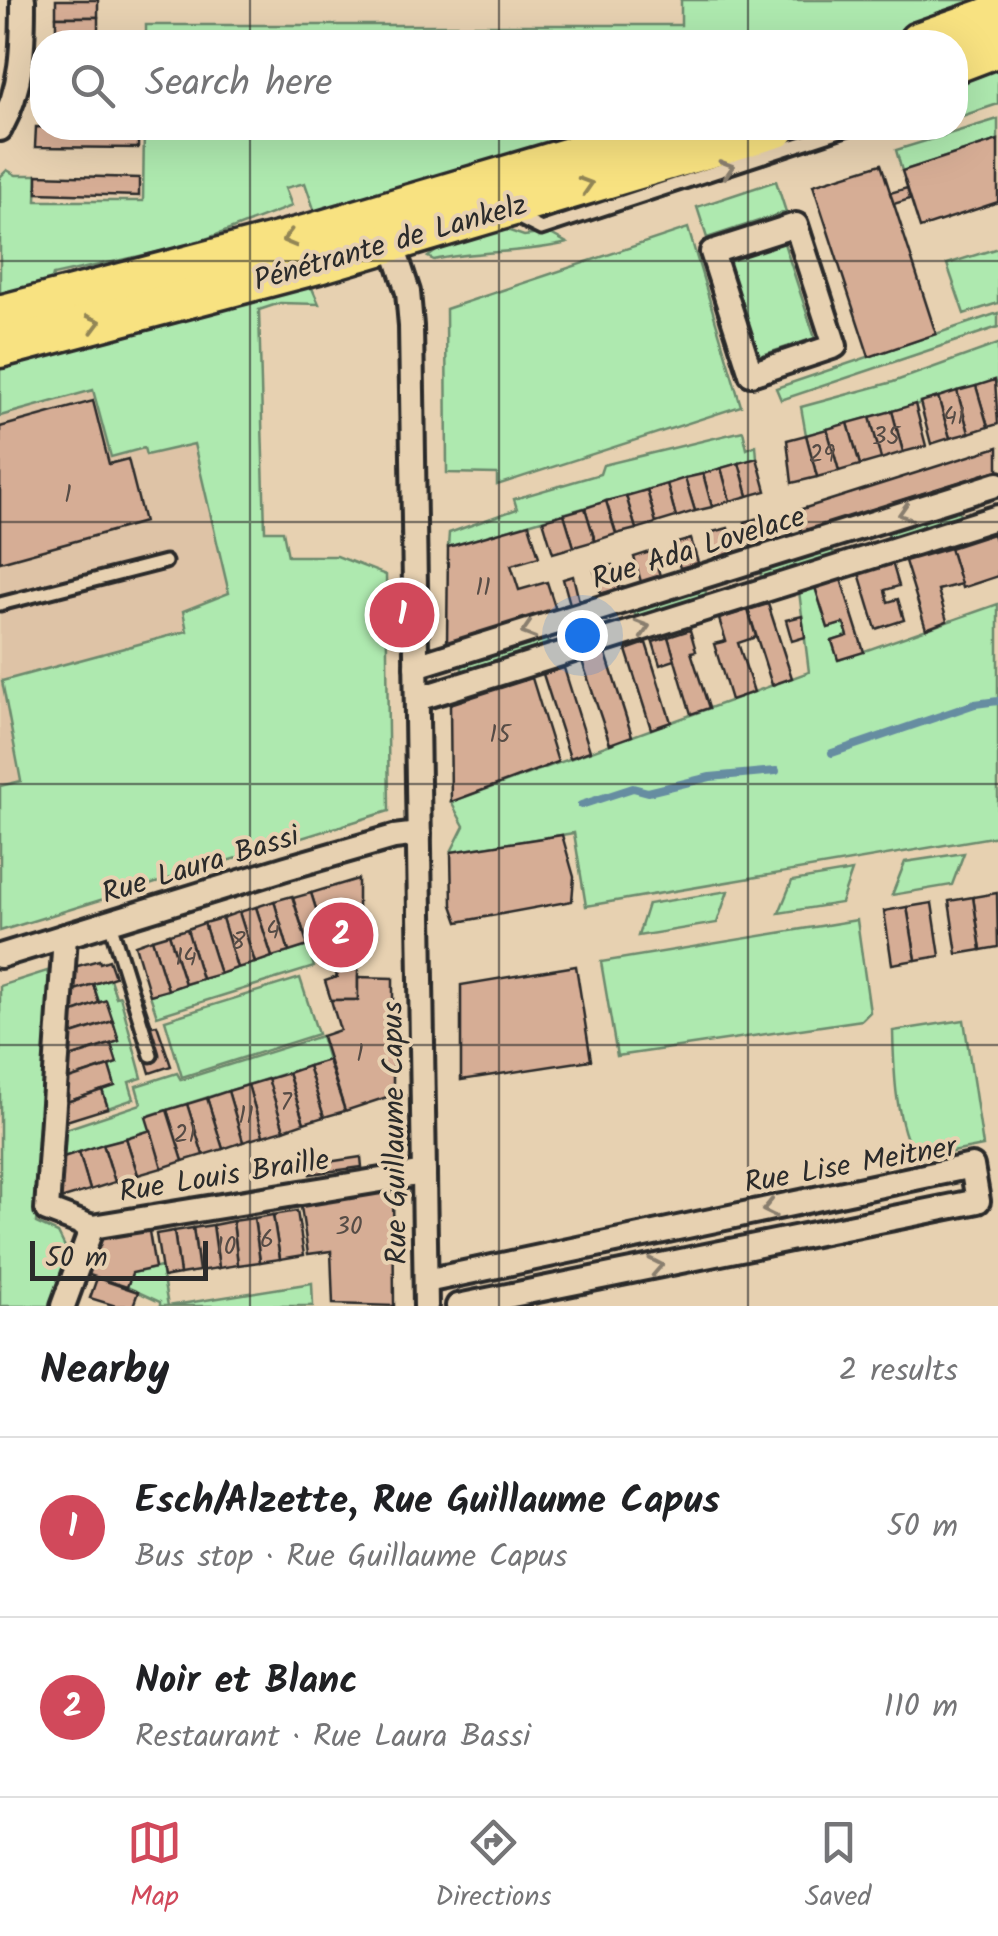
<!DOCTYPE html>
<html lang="en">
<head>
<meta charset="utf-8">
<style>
	:root { --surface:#fff; --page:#f6f6f6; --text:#202124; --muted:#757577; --line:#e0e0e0; --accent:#d1495b }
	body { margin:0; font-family:Kalam,sans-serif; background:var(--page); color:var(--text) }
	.scale { position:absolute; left:30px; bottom:25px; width:178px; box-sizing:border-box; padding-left:10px; border:5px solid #2b2b2b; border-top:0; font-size:28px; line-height:35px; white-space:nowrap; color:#2b2b2b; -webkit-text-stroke:8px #e7d1b1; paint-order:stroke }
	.you { position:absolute; left:582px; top:635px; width:35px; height:35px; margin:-25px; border:8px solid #fff; border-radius:50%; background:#1a73e8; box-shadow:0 0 0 15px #1a73e833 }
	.badge { display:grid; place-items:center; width:65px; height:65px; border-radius:50%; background:var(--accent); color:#fff; font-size:32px; font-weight:700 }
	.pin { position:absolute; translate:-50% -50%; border:5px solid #fff; box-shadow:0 2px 10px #0006 }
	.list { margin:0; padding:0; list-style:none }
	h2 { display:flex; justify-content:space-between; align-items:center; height:130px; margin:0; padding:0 40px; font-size:42px }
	h2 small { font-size:32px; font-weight:400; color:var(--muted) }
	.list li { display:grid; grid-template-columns:65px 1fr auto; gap:30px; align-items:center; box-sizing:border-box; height:180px; padding:0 40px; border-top:2px solid var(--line) }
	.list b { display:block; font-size:38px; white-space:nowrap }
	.list p { margin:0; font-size:32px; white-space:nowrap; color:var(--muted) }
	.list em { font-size:32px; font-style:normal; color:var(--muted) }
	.icon { flex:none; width:55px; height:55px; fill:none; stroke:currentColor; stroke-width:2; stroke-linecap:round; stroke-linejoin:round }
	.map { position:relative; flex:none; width:998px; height:1306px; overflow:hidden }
	.search { position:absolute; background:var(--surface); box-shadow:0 10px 40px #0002; left:30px; right:30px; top:30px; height:110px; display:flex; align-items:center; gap:25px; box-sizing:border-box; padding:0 35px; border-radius:40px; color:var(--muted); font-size:38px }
	.sheet { height:490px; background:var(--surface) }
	nav { display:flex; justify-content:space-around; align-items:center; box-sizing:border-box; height:140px; border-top:2px solid var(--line); background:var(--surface); font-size:28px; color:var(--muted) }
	nav a { display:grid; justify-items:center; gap:5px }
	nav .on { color:var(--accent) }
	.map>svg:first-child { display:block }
	.built { fill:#dec3a6 }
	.green { fill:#aee9af; stroke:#6c8a6d; stroke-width:2.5 }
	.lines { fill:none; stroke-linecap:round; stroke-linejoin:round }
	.stream { stroke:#668da1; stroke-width:8 }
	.building { fill:#d6ad95; stroke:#2b2b2b; stroke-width:2.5 }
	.lane-casing { stroke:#2b2b2b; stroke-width:19 }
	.street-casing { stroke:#2b2b2b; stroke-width:30 }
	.primary-casing { stroke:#2b2b2b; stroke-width:45 }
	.lane { stroke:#e7d1b1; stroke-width:11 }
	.street { stroke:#e7d1b1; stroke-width:22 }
	.primary { stroke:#f8e281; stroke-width:38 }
	.oneway { stroke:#897e6e }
	.oneway2 { stroke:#928656 }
	.grid { fill:none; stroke:#2b2b2b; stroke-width:2.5; stroke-opacity:0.55 }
	.labels { text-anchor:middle; stroke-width:8; stroke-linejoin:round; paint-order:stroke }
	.number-label { font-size:25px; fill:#564c46 }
	.street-label { font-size:30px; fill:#2b2b2b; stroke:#e7d1b1 }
</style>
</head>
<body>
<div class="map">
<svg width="998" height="1306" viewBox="0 0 998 1306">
	<rect width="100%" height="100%" fill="#e7d1b1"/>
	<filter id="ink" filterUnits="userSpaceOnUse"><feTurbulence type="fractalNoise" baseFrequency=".01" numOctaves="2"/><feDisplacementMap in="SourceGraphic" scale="20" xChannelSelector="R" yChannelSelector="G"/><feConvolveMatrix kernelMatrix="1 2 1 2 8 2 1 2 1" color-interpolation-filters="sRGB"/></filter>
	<g filter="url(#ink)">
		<path class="built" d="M94,390L147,455L195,443L229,594L184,611L188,630L2,681L21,782L0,786V416Z"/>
		<g class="green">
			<path d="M681,0H996L877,42H146V25H681Z"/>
			<path d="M989,67L998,69V104L956,118V79Z"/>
			<path d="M998,119V140L902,171L896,150Z"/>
			<path d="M144,128H626L317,218L305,183L285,188L292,206L190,245L53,275L52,279L190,247L0,300V177L7,170L16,175H37L36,201H143Z"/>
			<path d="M776,181L786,212L707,238L697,207Z"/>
			<path d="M495,226L524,236L549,233L567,243C523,254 479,250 434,260L428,257L455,237Z"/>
			<path d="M688,228L741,406L497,485V474L447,473L446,309Z"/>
			<path d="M783,240L815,338L756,357L724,259Z"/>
			<path d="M998,248V303L964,314L947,264Z"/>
			<path d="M308,279L319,304L280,303L259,310L265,531H283L288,556H337L386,575L389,811L0,931V786L21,781L2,681L187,631L183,611L229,593L194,444L146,455L144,448L111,457L93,390L0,416V359Z"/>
			<path d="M998,313V327L781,400L776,388Z"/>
			<path d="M998,344V382L806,435L801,407L893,382Z"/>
			<path d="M743,431L747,449L756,445L757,458L448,547L449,533L517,509L514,499L600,474L603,465Z"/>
			<path d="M957,505L962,522L891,545L886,527Z"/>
			<path d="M831,544L836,562L764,584L758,567Z"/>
			<path d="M703,584L709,601L638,623L632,606Z"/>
			<path d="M815,587L828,628L844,623L848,636L832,641L839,660L998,604V836L586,906L574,833L451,852L464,826L451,802L809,672L799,591Z"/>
			<path d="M545,633L550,651L462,678V659Z"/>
			<path d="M964,853L952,885L892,895L905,862Z"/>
			<path d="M852,871L841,903L779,913L792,881Z"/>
			<path d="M728,891L717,923L638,936L648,904Z"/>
			<path d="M857,920L870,1012L862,1020L617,1056L601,962Z"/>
			<path d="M308,946L314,967L157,1016L150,995Z"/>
			<path d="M47,971L52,988L36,1223L58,1233L69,1255L51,1306H0V986Z"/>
			<path d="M300,978L318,1034L182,1077L165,1020Z"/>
			<path d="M110,979L116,997L120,996L142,1078L129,1082L134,1099L108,1108L102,1090L115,1086L109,1066L117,1063L111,1044L119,1041L106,1001L99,1002L93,984Z"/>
			<path d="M964,1020L983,1146L916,1159C895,1122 894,1073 893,1031Z"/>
			<path d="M321,1036L328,1060L147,1116L151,1130L60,1158L63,1130L141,1104L136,1086L177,1073L181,1080Z"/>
			<path d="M161,1267L168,1306L312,1283L313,1306H160V1302L127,1287L132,1273Z"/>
		</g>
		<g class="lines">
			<g class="stream">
				<path d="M832,753L975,704L998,701"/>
				<path d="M581,805L633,788L648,792L710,777L776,771"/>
			</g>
		</g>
		<g class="building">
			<rect x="56" y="0" width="42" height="17"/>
			<rect x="56" y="17" width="42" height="25"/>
			<path d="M36,127L138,129V148L35,147Z"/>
			<path d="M998,140V202L920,228L902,171Z"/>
			<path d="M881,164L936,334L869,357L813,185Z"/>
			<path d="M37,175L139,178V196L37,193Z"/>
			<path d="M907,188L910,199L894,204L890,193Z"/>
			<path d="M995,380L998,424L988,427L976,386Z"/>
			<path d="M976,386L988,427L969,433L957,391Z"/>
			<path d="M957,391L969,433L950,438L938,397Z"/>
			<path d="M938,397L950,438L931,444L920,402Z"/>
			<path d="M93,401L109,464L128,459L144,522L0,562V427Z"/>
			<path d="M915,404L926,446L903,452L892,411Z"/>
			<path d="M892,411L903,452L881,459L870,417Z"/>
			<path d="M870,417L881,459L860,465L848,423Z"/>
			<path d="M848,423L860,465L839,471L827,429Z"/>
			<path d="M827,429L839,471L817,477L806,435Z"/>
			<path d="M806,435L817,477L792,483L787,440Z"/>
			<path d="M998,447V470L801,532L799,510Z"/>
			<path d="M757,458L766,491L748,496L739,463Z"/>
			<path d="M739,463L748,496L730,501L721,468Z"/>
			<path d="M721,468L730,501L712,507L703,474Z"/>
			<path d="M703,474L712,507L695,511L685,478Z"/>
			<path d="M685,478L695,511L676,517L667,484Z"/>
			<path d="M667,484L676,517L656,523L647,490Z"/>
			<path d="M647,490L656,523L636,529L626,496Z"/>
			<path d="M626,496L636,529L616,534L606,501Z"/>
			<path d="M606,501L616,534L595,541L585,508Z"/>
			<path d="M585,508L595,541L574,547L564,514Z"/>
			<path d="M564,514L574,547L553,553L543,520Z"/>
			<path d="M764,516L771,541L752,546L745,522Z"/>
			<path d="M529,524L539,557L511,565L519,590L547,582L556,610L447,644L448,547Z"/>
			<path d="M728,528L735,552L716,558L709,533Z"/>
			<path d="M993,534L998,548V576L962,588L950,548Z"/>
			<path d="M691,539L698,563L680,568L673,544Z"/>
			<path d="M950,548L961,584L938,590L947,621L926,629L905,561Z"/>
			<path d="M653,551L660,576L641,582L634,557Z"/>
			<path d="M892,562L899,586L885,590L888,602L898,599L904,620L876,629L859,573Z"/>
			<path d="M612,565L619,589L601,594L594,570Z"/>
			<path d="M573,576L579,601L570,604L563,579Z"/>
			<path d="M841,579L864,652L838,660L832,641L848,636L844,623L828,628L815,587Z"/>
			<path d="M768,604L792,678L772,685L748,610Z"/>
			<path d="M748,610L756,637L738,643L754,692L731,700L714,644L726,641L719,619Z"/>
			<path d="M802,616L805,637L792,641L786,620Z"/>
			<path d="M690,630L696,651L691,652L709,708L691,714L668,637Z"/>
			<path d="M668,637L675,660L660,665L653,642Z"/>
			<path d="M646,643L671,722L651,729L626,650Z"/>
			<path d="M606,654L632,736L610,744L582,661Z"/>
			<path d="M564,668L590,751L570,758L543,674Z"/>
			<path d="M532,678L558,762L451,802L450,704Z"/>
			<path d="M562,835L574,877L572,901L458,922L452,905L451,852Z"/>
			<path d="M358,879V1000H331L325,981L337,977L311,893Z"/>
			<path d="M311,893L326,940L308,946L293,898Z"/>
			<path d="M997,893L998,947L981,950L973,897Z"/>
			<path d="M292,896L308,946L289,952L274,901Z"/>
			<path d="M973,897L981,950L957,954L949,901Z"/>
			<path d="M274,901L289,952L272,957L256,907Z"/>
			<path d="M932,903L940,956L916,960L907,907Z"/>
			<path d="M256,907L272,957L255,963L239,912Z"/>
			<path d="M907,907L916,960L892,964L884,911Z"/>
			<path d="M239,912L255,963L237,968L222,918Z"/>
			<path d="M222,918L237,968L220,974L204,923Z"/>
			<path d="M204,923L220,974L202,979L187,929Z"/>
			<path d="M187,929L202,979L185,984L169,934Z"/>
			<path d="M169,934L185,984L168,990L152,939Z"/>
			<path d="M152,939L168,990L150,995L135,945Z"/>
			<path d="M99,960L100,963L109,960L115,977L72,991L74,967Z"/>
			<path d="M576,966L591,1060L461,1080V985Z"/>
			<path d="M358,977L393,978V1095L345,1111L322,1036L340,1030L331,1000H358Z"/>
			<path d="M93,984L99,1003L71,1013L72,991Z"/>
			<path d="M142,996L152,1026L157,1025L171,1066L150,1073L128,1000Z"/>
			<path d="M106,1000L113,1021L69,1035L71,1013Z"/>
			<path d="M113,1021L119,1041L67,1058L69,1035Z"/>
			<path d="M111,1044L117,1063L66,1080L67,1058Z"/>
			<path d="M328,1060L345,1111L324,1117L308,1066Z"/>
			<path d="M109,1066L115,1086L64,1103L66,1080Z"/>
			<path d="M308,1066L324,1117L304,1123L288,1073Z"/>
			<path d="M288,1073L304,1123L284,1130L268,1079Z"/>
			<path d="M268,1079L284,1130L263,1136L248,1085Z"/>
			<path d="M248,1085L263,1136L243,1142L228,1091Z"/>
			<path d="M102,1090L108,1108L63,1122L64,1103Z"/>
			<path d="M228,1091L243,1142L223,1149L207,1098Z"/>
			<path d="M207,1098L223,1149L203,1155L187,1104Z"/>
			<path d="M187,1104L203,1155L183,1161L167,1110Z"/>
			<path d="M167,1110L183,1161L162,1168L146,1117Z"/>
			<path d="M151,1130L162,1168L138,1175L126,1138Z"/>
			<path d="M126,1138L138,1175L115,1182L103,1144Z"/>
			<path d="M103,1144L115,1182L90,1190L79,1152Z"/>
			<path d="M79,1152L90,1190L57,1200L60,1158Z"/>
			<path d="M361,1157L362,1167L310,1174L308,1165Z"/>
			<path d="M393,1185L394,1306L333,1304L331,1251L308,1254L300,1200Z"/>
			<path d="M297,1211L304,1255L280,1259L273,1215Z"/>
			<path d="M273,1215L280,1259L260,1262L254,1218Z"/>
			<path d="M254,1218L260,1262L238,1265L233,1221Z"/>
			<path d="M233,1221L238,1265L219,1268L213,1225Z"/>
			<path d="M148,1225L155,1268L132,1273L127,1287L86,1274L100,1233Z"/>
			<path d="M213,1225L219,1268L199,1271L193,1228Z"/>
			<path d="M193,1228L199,1271L180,1274L174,1231Z"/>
			<path d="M174,1231L180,1274L163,1277L156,1234Z"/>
			<path d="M97,1278L138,1292L133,1306H116L90,1298Z"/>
		</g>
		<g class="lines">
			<defs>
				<g id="lane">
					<path d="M517,217L541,229L849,128"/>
					<path d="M0,604L165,562"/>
					<path d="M110,923L151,1055"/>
				</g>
				<g id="street">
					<path d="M0,129C23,87 23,46 23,0"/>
					<path d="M796,225L835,346L751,374L712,252Z"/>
					<path d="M392,243L408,292L411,326L426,1306"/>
					<path d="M416,666L998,484"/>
					<path d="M417,699L998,517"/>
					<path d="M0,956L286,868L394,837L419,834"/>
					<path d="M92,1227L424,1173"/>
					<path d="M426,1281L972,1166L978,1201L458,1306"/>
					<path d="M63,1306L92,1227L47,1210L65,936"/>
				</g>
				<g id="primary">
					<path d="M918,42L998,14"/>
					<path d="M956,63L998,47"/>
					<path d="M0,315L309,234L668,128"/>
					<path d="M0,348L318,264L777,128"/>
				</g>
			</defs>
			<use href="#lane" class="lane-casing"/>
			<use href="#street" class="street-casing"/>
			<use href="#primary" class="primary-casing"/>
			<use href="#lane" class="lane"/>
			<use href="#street" class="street"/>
			<use href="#primary" class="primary"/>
		</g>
		<defs><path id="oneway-chevron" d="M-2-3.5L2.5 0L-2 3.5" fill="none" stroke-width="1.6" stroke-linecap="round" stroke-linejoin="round" transform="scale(2.5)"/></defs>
		<g class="oneway">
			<use href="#oneway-chevron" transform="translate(727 168) rotate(-18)"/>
			<use href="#oneway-chevron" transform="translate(905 513) rotate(163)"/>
			<use href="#oneway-chevron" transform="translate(643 628) rotate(-17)"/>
			<use href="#oneway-chevron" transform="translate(528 631) rotate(163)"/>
			<use href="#oneway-chevron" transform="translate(769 1209) rotate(168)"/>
			<use href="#oneway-chevron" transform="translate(656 1266) rotate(-11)"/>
		</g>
		<g class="oneway2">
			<use href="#oneway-chevron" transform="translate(586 185) rotate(-17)"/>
			<use href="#oneway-chevron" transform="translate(289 239) rotate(165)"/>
			<use href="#oneway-chevron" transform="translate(94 323) rotate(-15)"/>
		</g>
	</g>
	<path class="grid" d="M250,0V42M499,0V42M748,0V42M250,128V1306M499,128V1306M748,128V1306M0,261H998M0,522H998M0,784H998M0,1045H998"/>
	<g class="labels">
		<g class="number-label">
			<text x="954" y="424">41</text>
			<text x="886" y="444">35</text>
			<text x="822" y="462">29</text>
			<text x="68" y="502">1</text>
			<text x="483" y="595">11</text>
			<text x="500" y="742">15</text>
			<text x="273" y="938">4</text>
			<text x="238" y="949">8</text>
			<text x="186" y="965">14</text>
			<text x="360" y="1061">1</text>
			<text x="286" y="1110">7</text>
			<text x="246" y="1123">11</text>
			<text x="185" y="1142">21</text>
			<text x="349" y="1234">30</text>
			<text x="267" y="1247">6</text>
			<text x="226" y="1254">10</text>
		</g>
		<g class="street-label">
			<text transform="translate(390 242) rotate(-16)" y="10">Pénétrante de Lankelz</text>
			<text transform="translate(698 547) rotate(-17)" y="10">Rue Ada Lovelace</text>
			<text transform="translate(200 864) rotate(-17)" y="10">Rue Laura Bassi</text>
			<text transform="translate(394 1133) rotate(-91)" y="10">Rue Guillaume Capus</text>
			<text transform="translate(850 1164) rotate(-10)" y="10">Rue Lise Meitner</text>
			<text transform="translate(224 1175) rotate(-9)" y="10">Rue Louis Braille</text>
		</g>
	</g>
</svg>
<div class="scale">50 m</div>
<div class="you"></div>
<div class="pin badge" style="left:402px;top:615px">1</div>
<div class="pin badge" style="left:341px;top:935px">2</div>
<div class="search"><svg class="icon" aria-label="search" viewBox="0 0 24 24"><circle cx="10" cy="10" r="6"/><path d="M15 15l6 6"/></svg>Search here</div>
</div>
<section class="sheet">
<h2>Nearby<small>2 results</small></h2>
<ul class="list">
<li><span class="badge">1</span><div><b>Esch/Alzette, Rue Guillaume Capus</b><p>Bus stop · Rue Guillaume Capus</p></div><em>50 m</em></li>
<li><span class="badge">2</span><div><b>Noir et Blanc</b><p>Restaurant · Rue Laura Bassi</p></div><em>110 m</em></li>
</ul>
</section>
<nav>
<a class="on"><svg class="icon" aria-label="map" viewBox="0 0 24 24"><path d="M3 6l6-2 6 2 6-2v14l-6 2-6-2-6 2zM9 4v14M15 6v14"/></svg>Map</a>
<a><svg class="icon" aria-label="directions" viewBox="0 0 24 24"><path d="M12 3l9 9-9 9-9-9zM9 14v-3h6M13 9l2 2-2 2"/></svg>Directions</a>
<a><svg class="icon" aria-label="saved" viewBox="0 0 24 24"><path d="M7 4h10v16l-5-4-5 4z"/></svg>Saved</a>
</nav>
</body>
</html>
